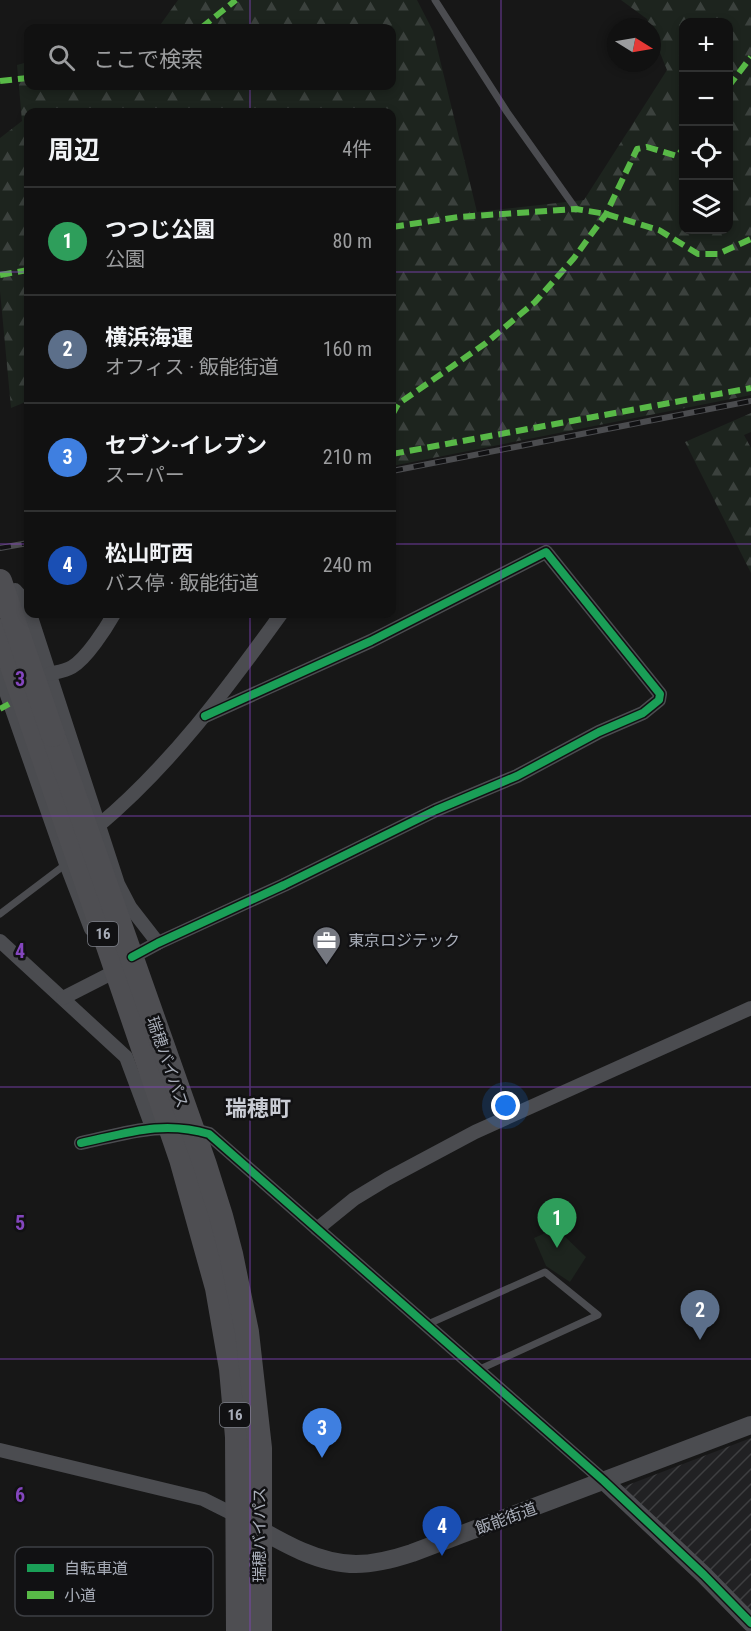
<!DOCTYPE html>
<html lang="ja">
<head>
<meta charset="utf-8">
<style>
	:root { --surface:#111; --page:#1e1f1f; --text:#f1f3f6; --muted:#9c9d9f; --line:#303131; --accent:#d93025 }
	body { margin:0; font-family:"Roboto Condensed","Noto Sans JP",sans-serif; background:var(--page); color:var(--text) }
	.controls { position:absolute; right:18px; top:18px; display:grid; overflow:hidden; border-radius:12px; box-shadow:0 3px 9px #0003 }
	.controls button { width:54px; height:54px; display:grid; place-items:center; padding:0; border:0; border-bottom:2px solid var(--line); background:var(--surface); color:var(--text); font:30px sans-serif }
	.compass { position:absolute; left:607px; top:18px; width:54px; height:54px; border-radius:50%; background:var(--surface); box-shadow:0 3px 9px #0003; rotate:101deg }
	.you { position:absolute; left:506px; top:1106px; width:21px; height:21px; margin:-15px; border:4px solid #fff; border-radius:50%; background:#1a73e8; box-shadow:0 0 0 9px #1a73e833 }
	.badge { display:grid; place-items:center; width:39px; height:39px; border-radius:50%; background:var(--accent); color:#fff; font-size:20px; font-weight:700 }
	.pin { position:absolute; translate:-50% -50px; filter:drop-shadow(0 2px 3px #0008) }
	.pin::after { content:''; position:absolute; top:32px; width:21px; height:18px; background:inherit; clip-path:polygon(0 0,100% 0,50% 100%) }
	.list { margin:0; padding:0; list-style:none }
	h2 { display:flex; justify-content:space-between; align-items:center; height:78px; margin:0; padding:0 24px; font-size:26px }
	h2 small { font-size:20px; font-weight:400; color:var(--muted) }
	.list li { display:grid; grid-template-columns:39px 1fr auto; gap:18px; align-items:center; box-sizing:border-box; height:108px; padding:0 24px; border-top:2px solid var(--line) }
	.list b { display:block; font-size:22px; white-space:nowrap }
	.list p { margin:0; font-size:20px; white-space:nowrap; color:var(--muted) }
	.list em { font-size:20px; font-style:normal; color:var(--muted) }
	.icon { flex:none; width:33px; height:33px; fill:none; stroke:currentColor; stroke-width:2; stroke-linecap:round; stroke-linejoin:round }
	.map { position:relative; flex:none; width:751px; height:1631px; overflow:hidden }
	.search { position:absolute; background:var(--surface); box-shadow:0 3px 9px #0003; left:24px; top:24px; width:372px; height:66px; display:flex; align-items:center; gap:15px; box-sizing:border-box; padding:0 21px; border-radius:12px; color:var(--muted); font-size:22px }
	.panel { position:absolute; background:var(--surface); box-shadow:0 3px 9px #0003; left:24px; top:108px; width:372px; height:510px; border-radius:12px }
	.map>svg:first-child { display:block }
	.industrial { fill:url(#industrial-furrows) }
	.green { fill:#1d241e }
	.forest { fill:url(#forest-firs); fill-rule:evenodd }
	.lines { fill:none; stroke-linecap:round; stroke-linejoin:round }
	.service { stroke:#4b4c50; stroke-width:7 }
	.minor { stroke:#4b4c50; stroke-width:14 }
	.tertiary { stroke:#4b4c50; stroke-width:18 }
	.trunk { stroke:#4e4e52; stroke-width:24 }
	.rail-casing { stroke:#4b4c4f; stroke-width:6 }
	.rail { stroke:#111113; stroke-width:4; stroke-dasharray:11; stroke-linecap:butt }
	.trunk-bridge { stroke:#4e4e52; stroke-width:24 }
	.quiet { stroke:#58b947; stroke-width:6; stroke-dasharray:12 6; stroke-linecap:butt }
	.cycleway-casing { stroke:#111113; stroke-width:11 }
	.cycleway { stroke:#1a9f57; stroke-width:8 }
	.grid { fill:none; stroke:#8446be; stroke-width:1.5; stroke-opacity:0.55 }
	.labels { text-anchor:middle; stroke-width:5; stroke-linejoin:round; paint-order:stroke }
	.shield { fill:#111113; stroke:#7b7e86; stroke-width:1.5 }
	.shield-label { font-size:15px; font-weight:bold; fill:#a8adb8 }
	.poi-label { font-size:16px; fill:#a8adb8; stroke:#111113; text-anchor:start }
	.street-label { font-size:16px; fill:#a8adb8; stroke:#111113 }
	.district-label { font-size:22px; font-weight:bold; fill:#c9ccd4; stroke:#111113 }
	.key { fill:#111113; stroke:#3e4045; stroke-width:1.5 }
	.key-label { font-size:16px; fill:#a8adb8 }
	.grid-label { font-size:20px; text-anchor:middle; font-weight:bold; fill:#8446be; stroke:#111113; stroke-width:5; stroke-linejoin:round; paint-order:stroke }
</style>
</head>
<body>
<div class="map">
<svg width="751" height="1631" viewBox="0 0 751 1631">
	<defs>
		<pattern id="industrial-furrows" width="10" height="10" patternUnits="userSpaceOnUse" patternTransform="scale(1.5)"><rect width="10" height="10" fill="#212123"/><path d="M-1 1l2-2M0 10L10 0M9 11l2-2" fill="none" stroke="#3e3f41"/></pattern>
		<pattern id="forest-firs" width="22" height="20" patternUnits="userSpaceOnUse" patternTransform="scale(1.5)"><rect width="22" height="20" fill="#1d241e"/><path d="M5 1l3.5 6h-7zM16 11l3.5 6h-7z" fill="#3b413d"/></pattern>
	</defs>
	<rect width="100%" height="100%" fill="#171717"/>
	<path class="industrial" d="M751,1438V1613L620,1488Z"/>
	<path class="green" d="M556,1228L586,1257L570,1282L546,1266L534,1238Z"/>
	<g class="forest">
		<path d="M178,0H417L433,31L477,212L584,200L667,70L652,33V27H650L647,19L621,0H751V395L392,466V112H28V401L11,408L0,291V138L22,121L17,65L28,62V86H392V28H158ZM684,22H728V230H684Z"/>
		<path d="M751,413V432L744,435L751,448V573L685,442Z"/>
	</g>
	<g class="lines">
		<g class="service">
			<path d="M435,0L507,112L576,209"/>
			<path d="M0,914L66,864"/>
			<path d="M426,1325L545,1272L598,1315L478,1370"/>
		</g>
		<g class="minor">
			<path d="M0,593L15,590L26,602L28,610"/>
			<path d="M30,614L118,884L130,907L158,943"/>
			<path d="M49,674C57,672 65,671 72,667C87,658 106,628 114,614"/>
			<path d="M0,675L66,864L91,929"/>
			<path d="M98,826C170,766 227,689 281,614"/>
			<path d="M0,941L126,1057L152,1127"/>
			<path d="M132,957L158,943L284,885L436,810L517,776L599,732L643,713L659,700L660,694L546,552L371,641L205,716"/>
			<path d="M63,998L110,974"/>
			<path d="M81,1143C127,1133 163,1120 209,1134L604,1481"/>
			<path d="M317,1229L354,1199L387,1179L475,1132L751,1008"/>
			<path d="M0,1450L203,1499L237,1516"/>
		</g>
		<g class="tertiary">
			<path d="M604,1481L704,1575L751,1623"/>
			<path d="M252,1525C283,1543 319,1564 356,1564C375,1564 394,1559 412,1553L751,1425"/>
		</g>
		<g class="trunk">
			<path d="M0,631L181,1159L217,1288L231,1369L237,1437L238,1631"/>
			<path d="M53,735L205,1165L221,1216L231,1254L247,1332L260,1448V1631"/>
		</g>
		<defs>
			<g id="rail">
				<path d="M392,471L751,401"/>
				<path d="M0,548L28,543"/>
			</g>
		</defs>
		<use href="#rail" class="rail-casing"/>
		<use href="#rail" class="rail"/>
		<path class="trunk-bridge" d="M0,581L53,735"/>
		<g class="quiet">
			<path d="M201,28L236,0"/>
			<path d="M0,81L28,78"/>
			<path d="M728,87L751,57"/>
			<path d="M392,227L458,217L576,209L606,214L659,230L698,254H718L751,239"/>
			<path d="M0,275L28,270"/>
			<path d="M392,415L398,404L486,343L535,302L574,258L606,214L637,149L647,147L677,156L684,148"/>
			<path d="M392,454L751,388"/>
			<path d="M0,709L9,704"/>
		</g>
		<defs>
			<g id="cycleway">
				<path d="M132,957L158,943L284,885L436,810L517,776L599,732L643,713L659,700L660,694L546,552L371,641L205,716"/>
				<path d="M81,1143C127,1133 163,1120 209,1134L604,1481L704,1575L751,1623"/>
			</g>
		</defs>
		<use href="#cycleway" class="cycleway-casing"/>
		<use href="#cycleway" class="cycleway"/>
	</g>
	<path class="grid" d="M250,0V28M501,0V1631M250,86V112M0,272H28M392,272H751M0,544H28M392,544H751M250,614V1631M0,816H751M0,1087H751M0,1359H751"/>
	<defs>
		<symbol id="office-pin" viewBox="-11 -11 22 30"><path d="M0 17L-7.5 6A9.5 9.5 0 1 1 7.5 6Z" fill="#757880" stroke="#111113"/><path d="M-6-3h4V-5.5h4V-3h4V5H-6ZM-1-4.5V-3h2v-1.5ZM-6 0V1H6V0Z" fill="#fff"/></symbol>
	</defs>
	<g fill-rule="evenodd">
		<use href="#office-pin" x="310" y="924" width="33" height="45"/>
	</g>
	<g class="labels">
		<g class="shield">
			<rect x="88" y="922" width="30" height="24" rx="4.5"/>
			<rect x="220" y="1403" width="30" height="24" rx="4.5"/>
		</g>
		<g class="shield-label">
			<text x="103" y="939">16</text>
			<text x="235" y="1420">16</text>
		</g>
		<g class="poi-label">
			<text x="348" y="946">東京ロジテック</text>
		</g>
		<g class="street-label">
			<text transform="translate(168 1062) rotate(71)" y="6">瑞穂バイパス</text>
			<text transform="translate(506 1518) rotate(-20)" y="6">飯能街道</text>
			<text transform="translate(259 1535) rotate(-90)" y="6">瑞穂バイパス</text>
		</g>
		<g class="district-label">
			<text x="258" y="1116">瑞穂町</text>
		</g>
	</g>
	<rect x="15" y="1547" width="198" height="69" rx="9" class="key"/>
	<rect x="27" y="1564" width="27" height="8" fill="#1a9f57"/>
	<rect x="27" y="1591" width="27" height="8" fill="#58b947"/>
	<g class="key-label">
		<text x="64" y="1574">自転車道</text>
		<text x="64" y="1601">小道</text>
	</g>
	<g class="grid-label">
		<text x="20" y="686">3</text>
		<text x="20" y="958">4</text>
		<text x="20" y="1230">5</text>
		<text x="20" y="1502">6</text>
	</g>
</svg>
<div class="controls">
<button>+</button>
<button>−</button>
<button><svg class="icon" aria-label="locate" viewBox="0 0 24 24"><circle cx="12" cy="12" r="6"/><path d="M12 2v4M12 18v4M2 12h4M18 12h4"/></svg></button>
<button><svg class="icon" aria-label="layers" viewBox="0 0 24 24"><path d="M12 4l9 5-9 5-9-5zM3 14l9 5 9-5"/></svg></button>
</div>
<svg class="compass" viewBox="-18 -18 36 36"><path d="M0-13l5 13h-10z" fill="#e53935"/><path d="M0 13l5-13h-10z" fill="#9c9d9f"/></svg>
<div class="you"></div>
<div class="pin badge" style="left:557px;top:1248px;background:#2e9e5b">1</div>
<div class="pin badge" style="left:700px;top:1340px;background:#5c6f8a">2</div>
<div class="pin badge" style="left:322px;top:1458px;background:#3f7fe0">3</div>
<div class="pin badge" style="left:442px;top:1556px;background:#1a4fb4">4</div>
<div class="search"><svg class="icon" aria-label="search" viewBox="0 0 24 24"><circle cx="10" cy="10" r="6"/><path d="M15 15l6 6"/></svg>ここで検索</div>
<section class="panel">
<h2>周辺<small>4件</small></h2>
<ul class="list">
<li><span class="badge" style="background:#2e9e5b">1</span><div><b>つつじ公園</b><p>公園</p></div><em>80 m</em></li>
<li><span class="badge" style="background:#5c6f8a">2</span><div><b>横浜海運</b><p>オフィス · 飯能街道</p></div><em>160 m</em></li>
<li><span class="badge" style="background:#3f7fe0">3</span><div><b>セブン-イレブン</b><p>スーパー</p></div><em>210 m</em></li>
<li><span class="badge" style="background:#1a4fb4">4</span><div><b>松山町西</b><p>バス停 · 飯能街道</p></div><em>240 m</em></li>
</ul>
</section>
</div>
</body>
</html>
